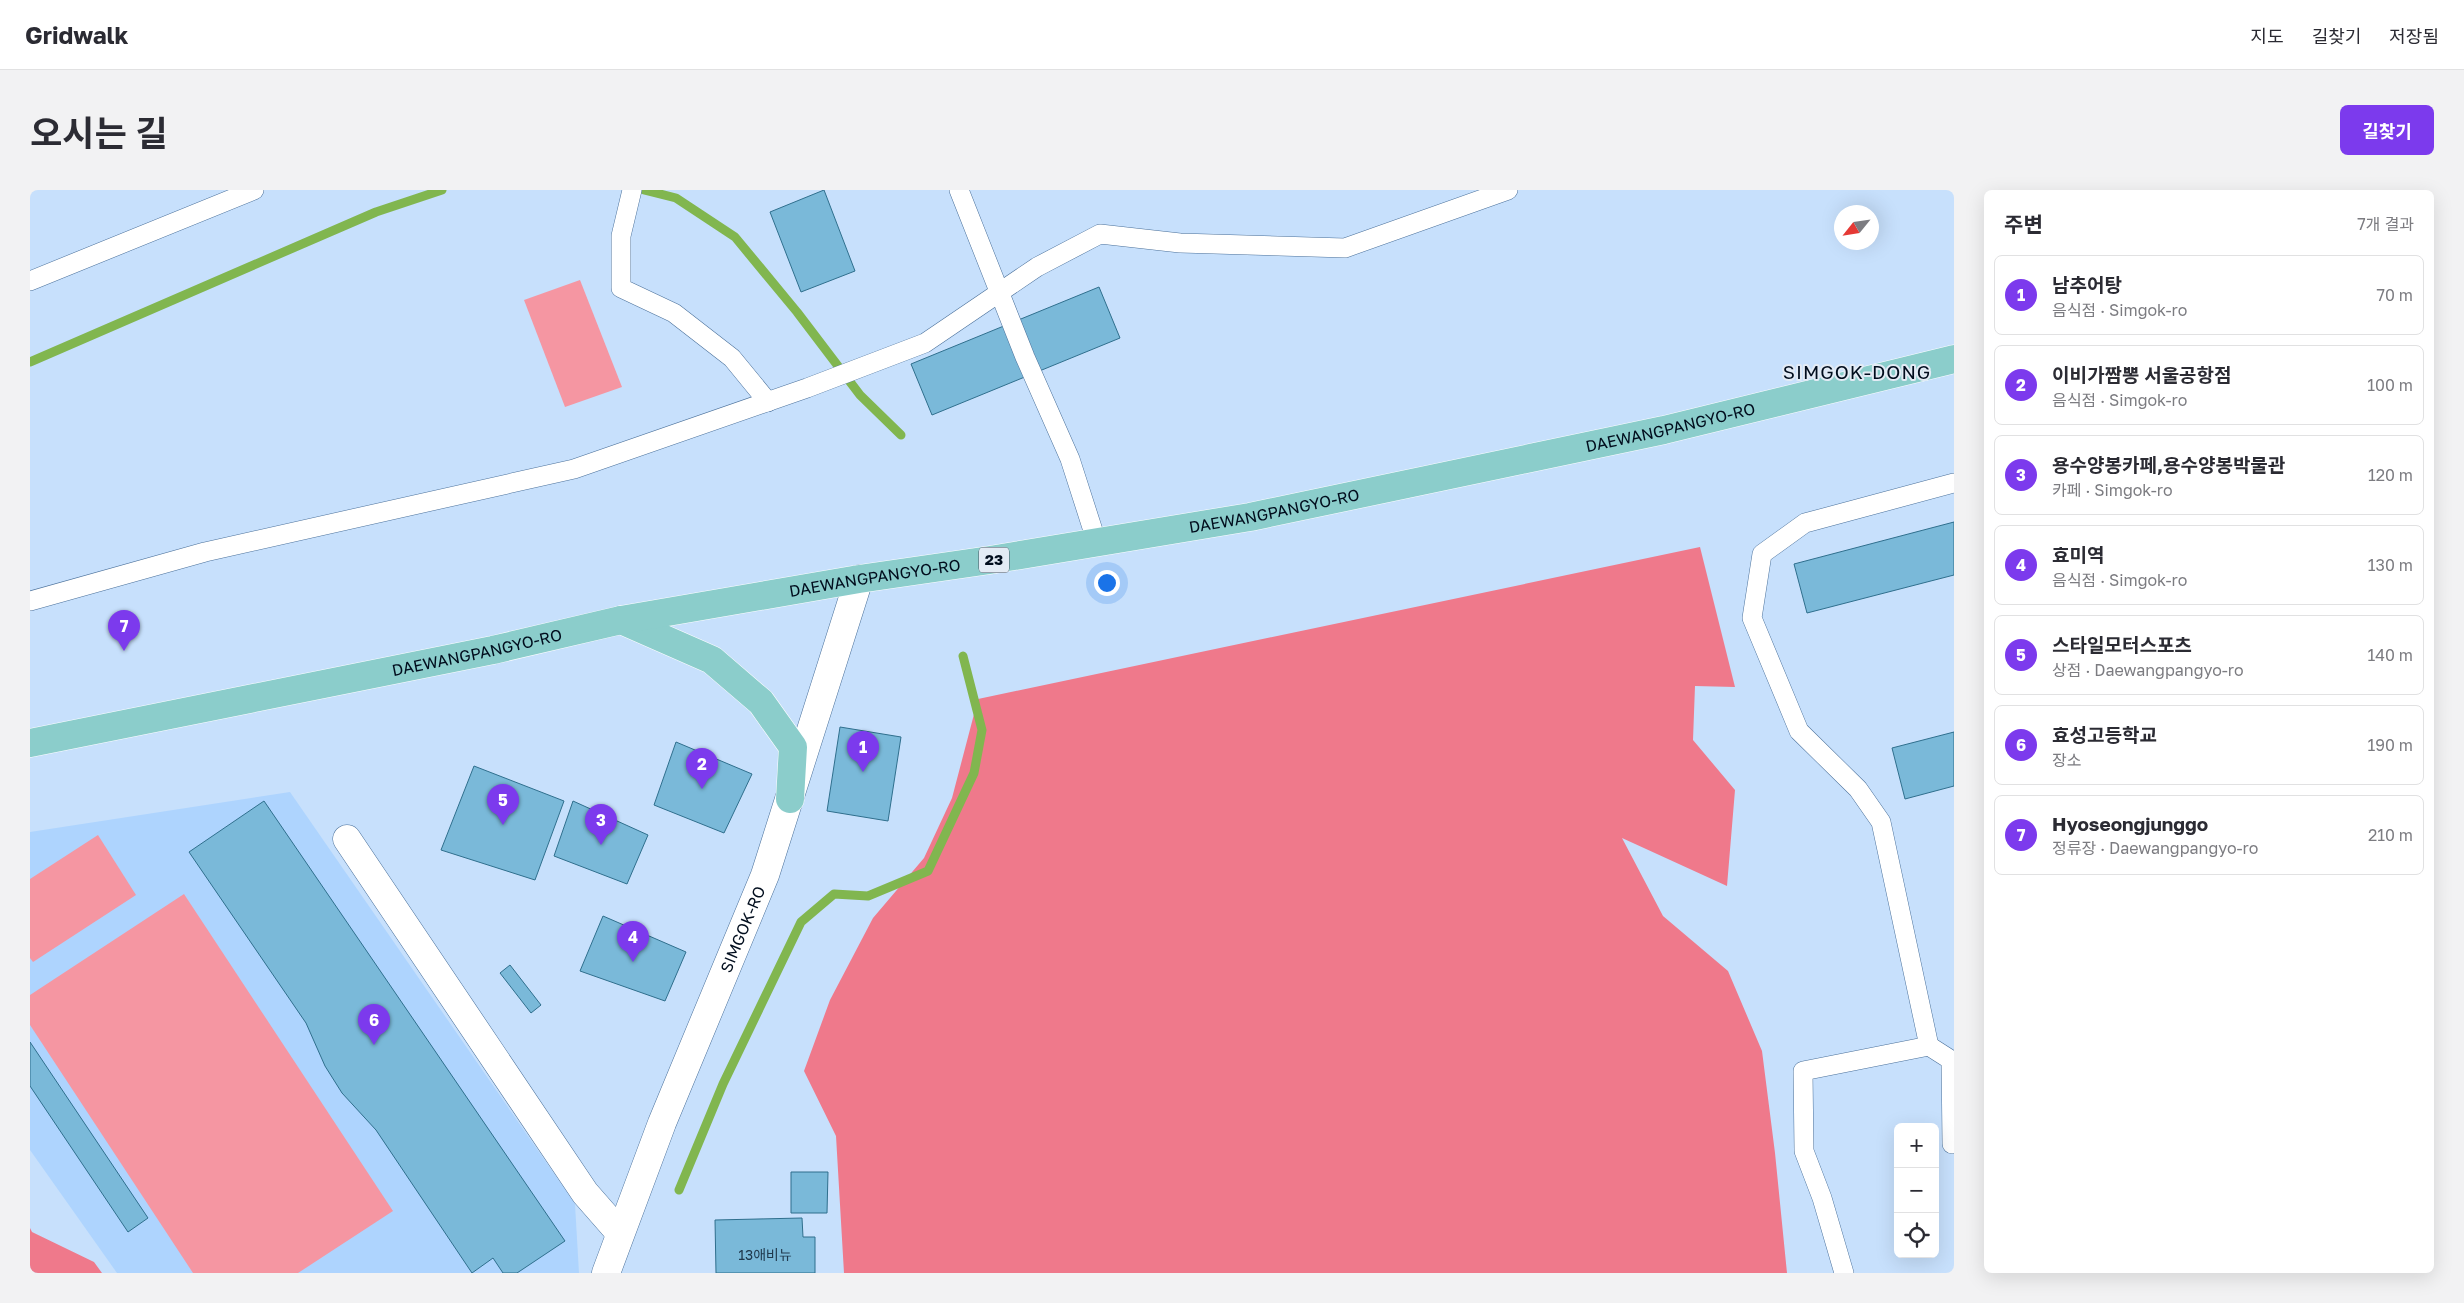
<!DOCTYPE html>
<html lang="ko">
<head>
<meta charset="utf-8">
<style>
	:root { --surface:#fff; --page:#f2f2f3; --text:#2b2b33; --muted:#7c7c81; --line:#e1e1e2; --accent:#7c3aed }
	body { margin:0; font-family:"Golos Text","Noto Sans KR",sans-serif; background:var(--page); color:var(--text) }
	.controls { position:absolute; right:15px; bottom:15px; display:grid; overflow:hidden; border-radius:8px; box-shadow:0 5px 20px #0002 }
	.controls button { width:45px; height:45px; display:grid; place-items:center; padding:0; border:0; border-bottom:1px solid var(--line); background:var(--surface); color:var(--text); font:25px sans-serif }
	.compass { position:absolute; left:1804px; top:15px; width:45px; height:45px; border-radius:50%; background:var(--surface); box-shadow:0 5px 20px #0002; rotate:240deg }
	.you { position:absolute; left:1076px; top:392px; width:18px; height:18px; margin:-12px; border:4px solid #fff; border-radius:50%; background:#1a73e8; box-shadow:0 0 0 8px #1a73e833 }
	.badge { display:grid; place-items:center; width:32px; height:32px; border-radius:50%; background:var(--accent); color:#fff; font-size:16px; font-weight:700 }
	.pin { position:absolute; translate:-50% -41px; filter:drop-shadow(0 1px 2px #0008) }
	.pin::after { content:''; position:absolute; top:26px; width:18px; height:15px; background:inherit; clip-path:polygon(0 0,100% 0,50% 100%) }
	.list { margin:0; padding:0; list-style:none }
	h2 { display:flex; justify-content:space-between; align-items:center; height:65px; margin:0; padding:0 20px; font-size:21px }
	h2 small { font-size:16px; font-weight:400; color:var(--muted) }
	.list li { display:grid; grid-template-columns:32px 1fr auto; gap:15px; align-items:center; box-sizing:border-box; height:80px; margin:0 10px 10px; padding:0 10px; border:1px solid var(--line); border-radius:8px }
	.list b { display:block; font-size:19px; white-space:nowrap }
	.list p { margin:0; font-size:16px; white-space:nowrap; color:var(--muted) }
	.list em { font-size:16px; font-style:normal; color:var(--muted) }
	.icon { flex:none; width:28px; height:28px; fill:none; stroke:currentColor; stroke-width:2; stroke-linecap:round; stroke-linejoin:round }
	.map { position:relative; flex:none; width:1924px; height:1083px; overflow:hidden; border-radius:8px }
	header { display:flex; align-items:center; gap:30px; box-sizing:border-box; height:70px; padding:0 25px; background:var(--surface); border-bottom:1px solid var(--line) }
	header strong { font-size:24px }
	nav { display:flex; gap:28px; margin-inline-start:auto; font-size:18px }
	.intro { display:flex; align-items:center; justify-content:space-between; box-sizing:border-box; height:120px; padding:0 30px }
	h1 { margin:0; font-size:35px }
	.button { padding:12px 22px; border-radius:8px; background:var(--accent); color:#fff; font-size:18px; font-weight:700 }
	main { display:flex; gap:30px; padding:0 30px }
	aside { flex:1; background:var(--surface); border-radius:8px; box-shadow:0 5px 20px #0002 }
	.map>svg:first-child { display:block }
	.built { fill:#aed4fe }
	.green { fill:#f596a2 }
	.forest { fill:#ef798b }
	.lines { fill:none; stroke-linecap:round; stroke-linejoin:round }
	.stream { stroke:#81b64f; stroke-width:9 }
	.building { fill:#7ab9d9; stroke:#2f6f8d }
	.service-casing { stroke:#4b719b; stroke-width:20 }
	.pedestrian-casing { stroke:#4b719b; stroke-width:29 }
	.minor-casing { stroke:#4b719b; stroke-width:29 }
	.primary-casing { stroke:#fff; stroke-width:29 }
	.service { stroke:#fff; stroke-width:19 }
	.pedestrian { stroke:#fff; stroke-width:28 }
	.minor { stroke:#fff; stroke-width:28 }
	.primary { stroke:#8bcdcb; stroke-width:28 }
	.labels { text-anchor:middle; stroke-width:4; stroke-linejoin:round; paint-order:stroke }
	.number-label { font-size:14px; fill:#1f384c }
	.shield { fill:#e3ebf5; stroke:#45505e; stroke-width:1 }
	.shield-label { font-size:15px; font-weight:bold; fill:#010d1d }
	.street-label { font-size:16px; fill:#010d1d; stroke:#e3ebf5 }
	.quarter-label { font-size:19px; letter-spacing:1px; fill:#010d1d; stroke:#e3ebf5 }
</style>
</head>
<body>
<header>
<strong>Gridwalk</strong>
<nav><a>지도</a><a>길찾기</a><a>저장됨</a></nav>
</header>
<div class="intro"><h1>오시는 길</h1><a class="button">길찾기</a></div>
<main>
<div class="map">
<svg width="1924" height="1083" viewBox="0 0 1924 1083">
	<rect width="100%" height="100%" fill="#c7e0fc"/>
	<path class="built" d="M260,602L545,1014L549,1083H87L0,960V642Z"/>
	<g class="green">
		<path d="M550,90L592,197L535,217L494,110Z"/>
		<path d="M68,645L106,705L3,772L0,768V689Z"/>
		<path d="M154,704L363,1021L268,1083H163L0,835V805Z"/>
	</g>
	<g class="forest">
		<path d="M1670,357L1705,497L1665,496L1663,550L1705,600L1697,696L1592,648L1633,726L1698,781L1732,861L1745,963L1757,1083H814L806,946L774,881L800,810L843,728L894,668L922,608L948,509Z"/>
		<path d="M0,1038L2,1042L64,1072L72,1083H0Z"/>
	</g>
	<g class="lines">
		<g class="stream">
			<path d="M614,0L646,8L705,47L767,122L830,205L871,245"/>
			<path d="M0,172L346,22L412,0"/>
			<path d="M649,1000L693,894L771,732L804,704L838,706L898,681L944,583L952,540L933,466"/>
		</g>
	</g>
	<g class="building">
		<path d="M794,0L825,81L771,102L740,22Z"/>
		<path d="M1069,97L1090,148L902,225L881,174Z"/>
		<path d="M1924,332V385L1777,423L1764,374Z"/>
		<path d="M810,537L871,547L858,631L797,621Z"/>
		<path d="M1924,542V596L1875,609L1862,558Z"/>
		<path d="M646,552L722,584L694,643L624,615Z"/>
		<path d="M444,576L534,611L505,690L411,660Z"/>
		<path d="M234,611L535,1051L487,1083H473L463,1068L442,1083L346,940L312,903L295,876L276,833L159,662Z"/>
		<path d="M543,611L618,645L597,694L524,666Z"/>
		<path d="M573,726L656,762L635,811L550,781Z"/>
		<path d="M480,775L511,815L501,823L470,783Z"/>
		<path d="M0,852L118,1028L98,1042L0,896Z"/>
		<path d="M761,982H798L797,1023H761Z"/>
		<path d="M772,1028L773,1047H785V1083H686L685,1030Z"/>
	</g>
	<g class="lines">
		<defs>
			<g id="service">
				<path d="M602,0L591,46V98L644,123L702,168L738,212"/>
				<path d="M929,0L995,167L1040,269L1067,353"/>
				<path d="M0,91L224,0"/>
				<path d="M0,411L175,362L544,279L777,198L895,153L1007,77L1070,44L1150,53L1315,58L1478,0"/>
				<path d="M1899,856L1921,870L1922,954"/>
				<path d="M1814,1083L1792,1008L1774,961L1773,881L1899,856L1851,632L1828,599L1769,541L1722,428L1732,364L1775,333L1924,293"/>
			</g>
			<path id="pedestrian" d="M317,649L555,1003L590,1043"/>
			<g id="minor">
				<path id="s1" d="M576,1083L632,933L735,685L829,389"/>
			</g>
			<g id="primary">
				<path d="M591,430L682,470L731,512L763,557L760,609"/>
				<path id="s2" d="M0,553L463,460L591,430L829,389L960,370L1220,327L1634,240L1924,169"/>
			</g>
		</defs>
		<use href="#service" class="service-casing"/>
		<use href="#pedestrian" class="pedestrian-casing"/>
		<use href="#minor" class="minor-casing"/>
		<use href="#primary" class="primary-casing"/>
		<use href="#service" class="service"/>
		<use href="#pedestrian" class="pedestrian"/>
		<use href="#minor" class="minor"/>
		<use href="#primary" class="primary"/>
	</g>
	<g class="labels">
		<g class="number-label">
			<text x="735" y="1070">13애비뉴</text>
		</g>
		<rect class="shield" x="949" y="357.5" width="30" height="25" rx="4"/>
		<g class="shield-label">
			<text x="964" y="375">23</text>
		</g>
		<g class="street-label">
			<text dy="6" stroke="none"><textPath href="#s2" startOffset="1671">DAEWANGPANGYO-RO</textPath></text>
			<text dy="6" stroke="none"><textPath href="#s2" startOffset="1266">DAEWANGPANGYO-RO</textPath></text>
			<text dy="6" stroke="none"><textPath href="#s2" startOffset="861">DAEWANGPANGYO-RO</textPath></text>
			<text dy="6" stroke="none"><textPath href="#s2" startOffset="456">DAEWANGPANGYO-RO</textPath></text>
			<text dy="6" stroke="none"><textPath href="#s1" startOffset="370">SIMGOK-RO</textPath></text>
		</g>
		<g class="quarter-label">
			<text x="1827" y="189">SIMGOK-DONG</text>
		</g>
	</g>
</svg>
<div class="controls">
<button>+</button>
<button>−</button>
<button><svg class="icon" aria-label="locate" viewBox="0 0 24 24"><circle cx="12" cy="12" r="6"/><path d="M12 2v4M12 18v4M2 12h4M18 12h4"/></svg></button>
</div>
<svg class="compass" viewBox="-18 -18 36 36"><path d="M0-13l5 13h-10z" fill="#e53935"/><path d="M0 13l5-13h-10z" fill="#7c7c81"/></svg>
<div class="you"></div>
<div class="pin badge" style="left:833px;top:582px">1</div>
<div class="pin badge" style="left:672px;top:599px">2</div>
<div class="pin badge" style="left:571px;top:655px">3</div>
<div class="pin badge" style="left:603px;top:772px">4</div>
<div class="pin badge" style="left:473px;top:635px">5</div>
<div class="pin badge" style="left:344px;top:855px">6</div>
<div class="pin badge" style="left:94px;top:461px">7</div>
</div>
<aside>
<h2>주변<small>7개 결과</small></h2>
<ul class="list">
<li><span class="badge">1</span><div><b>남추어탕</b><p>음식점 · Simgok-ro</p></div><em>70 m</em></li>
<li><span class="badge">2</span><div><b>이비가짬뽕 서울공항점</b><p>음식점 · Simgok-ro</p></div><em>100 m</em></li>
<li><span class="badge">3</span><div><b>용수양봉카페,용수양봉박물관</b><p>카페 · Simgok-ro</p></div><em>120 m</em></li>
<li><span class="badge">4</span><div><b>효미역</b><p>음식점 · Simgok-ro</p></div><em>130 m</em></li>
<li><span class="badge">5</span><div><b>스타일모터스포츠</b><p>상점 · Daewangpangyo-ro</p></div><em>140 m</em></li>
<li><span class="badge">6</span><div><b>효성고등학교</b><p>장소</p></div><em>190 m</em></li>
<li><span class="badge">7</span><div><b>Hyoseongjunggo</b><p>정류장 · Daewangpangyo-ro</p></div><em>210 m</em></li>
</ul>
</aside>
</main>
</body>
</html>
